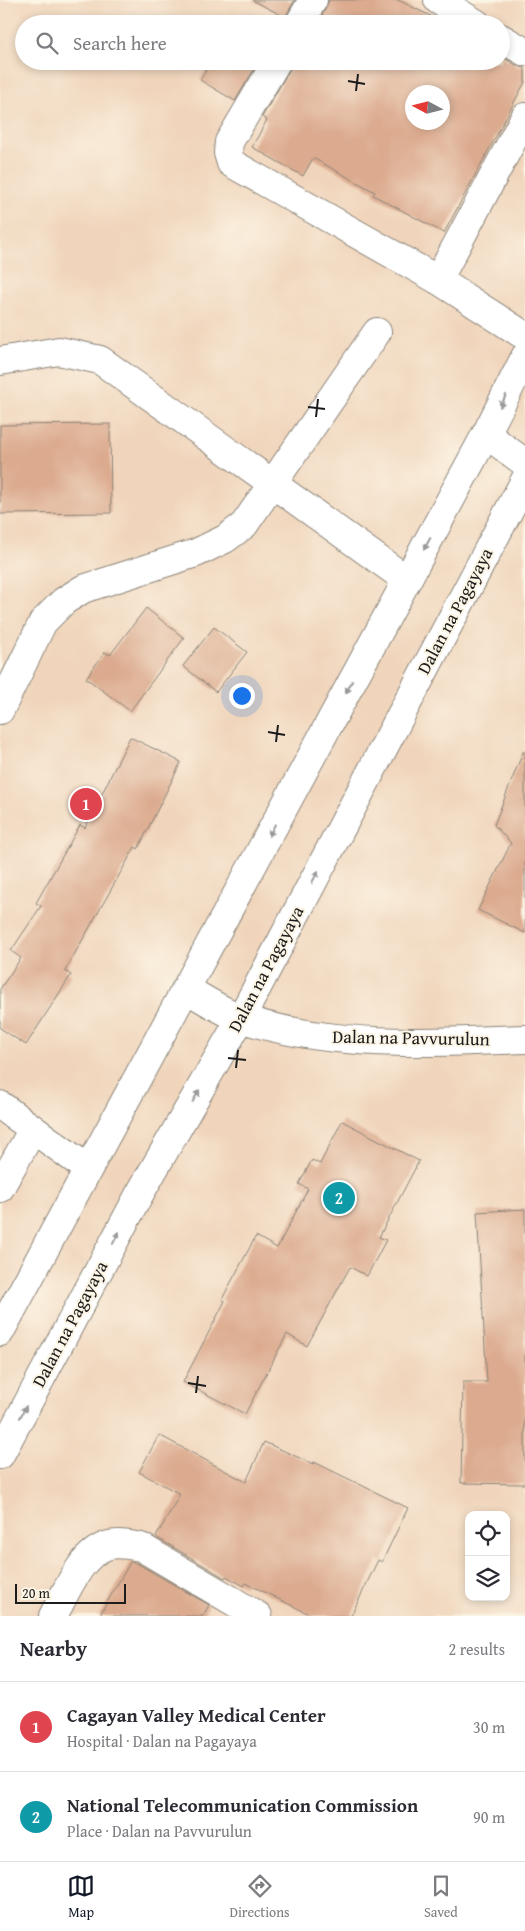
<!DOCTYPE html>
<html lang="en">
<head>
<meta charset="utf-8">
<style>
	:root { --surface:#fff; --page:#f7f7f7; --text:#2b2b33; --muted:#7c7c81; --line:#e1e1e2; --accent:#111827 }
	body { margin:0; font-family:"Gentium Book Plus",serif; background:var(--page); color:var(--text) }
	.controls { position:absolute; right:15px; bottom:15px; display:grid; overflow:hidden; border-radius:10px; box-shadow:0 2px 8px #0003 }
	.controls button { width:45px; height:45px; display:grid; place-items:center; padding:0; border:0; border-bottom:1px solid var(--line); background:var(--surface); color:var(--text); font:25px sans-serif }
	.compass { position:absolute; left:405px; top:85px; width:45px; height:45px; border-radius:50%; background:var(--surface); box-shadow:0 2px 8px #0003; rotate:277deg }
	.scale { position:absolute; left:15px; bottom:12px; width:111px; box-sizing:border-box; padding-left:5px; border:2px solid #1c1c1c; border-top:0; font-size:14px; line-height:18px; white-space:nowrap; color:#1c1c1c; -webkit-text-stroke:4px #fcf5e5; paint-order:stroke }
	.you { position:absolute; left:241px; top:695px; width:18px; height:18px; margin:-12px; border:4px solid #fff; border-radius:50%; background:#1a73e8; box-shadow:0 0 0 8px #1a73e833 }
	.badge { display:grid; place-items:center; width:32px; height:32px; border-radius:50%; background:var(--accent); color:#fff; font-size:16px; font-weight:700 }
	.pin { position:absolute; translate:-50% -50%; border:2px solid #fff; box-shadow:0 1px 5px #0006 }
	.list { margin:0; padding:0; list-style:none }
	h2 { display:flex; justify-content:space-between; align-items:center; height:65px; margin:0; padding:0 20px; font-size:21px }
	h2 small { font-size:16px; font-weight:400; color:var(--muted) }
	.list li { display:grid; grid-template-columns:32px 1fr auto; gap:15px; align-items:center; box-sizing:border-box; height:90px; padding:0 20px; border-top:1px solid var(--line) }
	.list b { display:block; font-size:19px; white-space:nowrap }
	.list p { margin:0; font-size:16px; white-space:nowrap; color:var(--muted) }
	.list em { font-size:16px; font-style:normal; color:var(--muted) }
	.icon { flex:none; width:28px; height:28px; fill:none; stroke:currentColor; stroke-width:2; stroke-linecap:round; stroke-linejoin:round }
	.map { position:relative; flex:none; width:525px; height:1616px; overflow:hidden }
	.search { position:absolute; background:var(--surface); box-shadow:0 2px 8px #0003; left:15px; right:15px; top:15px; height:55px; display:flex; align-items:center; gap:12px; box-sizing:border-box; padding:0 18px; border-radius:28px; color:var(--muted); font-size:19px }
	.sheet { height:245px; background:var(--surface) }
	nav { display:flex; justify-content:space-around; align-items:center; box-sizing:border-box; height:70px; border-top:1px solid var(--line); background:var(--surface); font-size:14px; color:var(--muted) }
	nav a { display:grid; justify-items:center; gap:2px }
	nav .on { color:var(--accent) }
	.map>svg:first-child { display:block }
	.built { fill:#f0d5bc; fill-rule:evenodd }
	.building { fill:#dcab8f; fill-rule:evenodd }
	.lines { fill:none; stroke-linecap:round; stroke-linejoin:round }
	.minor-casing { stroke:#8a8378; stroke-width:30 }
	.minor { stroke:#fff; stroke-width:28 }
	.oneway { fill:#999 }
	.ticks { fill:none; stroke:#1c1c1c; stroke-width:2 }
	.labels { text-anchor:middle; stroke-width:4; stroke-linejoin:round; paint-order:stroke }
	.street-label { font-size:18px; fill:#1c1c1c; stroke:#fcf5e5 }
</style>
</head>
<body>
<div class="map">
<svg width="525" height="1616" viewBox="0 0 525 1616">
	<rect width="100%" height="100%" fill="#fcf5e5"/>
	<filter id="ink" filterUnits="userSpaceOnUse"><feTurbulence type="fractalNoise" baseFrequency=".02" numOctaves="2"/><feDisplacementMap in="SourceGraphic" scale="10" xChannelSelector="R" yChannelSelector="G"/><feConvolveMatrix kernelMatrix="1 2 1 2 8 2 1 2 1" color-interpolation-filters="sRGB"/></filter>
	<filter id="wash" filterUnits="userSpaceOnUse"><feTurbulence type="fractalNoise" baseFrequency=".0096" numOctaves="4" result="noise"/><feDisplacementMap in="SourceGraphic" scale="20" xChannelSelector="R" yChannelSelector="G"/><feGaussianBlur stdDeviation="1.12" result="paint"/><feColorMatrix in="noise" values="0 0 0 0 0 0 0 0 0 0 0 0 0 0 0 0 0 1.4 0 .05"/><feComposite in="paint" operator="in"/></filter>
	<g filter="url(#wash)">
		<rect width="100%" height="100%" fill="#f7ead3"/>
		<path class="built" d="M0,0H525V1616H0ZM24,24H501V61H24ZM412,92H442V122H412ZM469,1515H506V1597H469Z"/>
		<g id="blocks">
			<g class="building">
				<path d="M252,0H295L285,17Z"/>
				<path d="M329,0H398L447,24H317L326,8Z"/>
				<path d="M501,56L517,66L525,68V82L444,233L373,195L375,192L313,158L303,176L252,147L267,120L262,117L290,69L293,61H501ZM412,92H442V122H412Z"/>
				<path d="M211,61H259L235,101L200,80Z"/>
				<path d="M110,424L111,513L0,514V425Z"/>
				<path d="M146,608L184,638L130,711L86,678L105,652L110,655Z"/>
				<path d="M214,627L247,652L216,692L183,666Z"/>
				<path d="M130,737L181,762L138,849L135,847L65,971L71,975L26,1045L0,1028V989L21,958L11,951L41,906L36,903L80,825L85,828Z"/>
				<path d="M523,752H525V933L478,910L511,843L494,825Z"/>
				<path d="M342,1121L419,1161L379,1237L386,1240L367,1276L350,1267L307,1346L287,1334L245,1414L183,1382L225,1301L222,1299L256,1236L277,1248L308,1189L299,1184L312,1160L320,1164Z"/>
				<path d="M525,1209V1484L461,1483L463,1382H487L477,1212Z"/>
				<path d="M159,1435L246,1482L264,1442L313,1464L314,1462L408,1508L382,1562L378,1560L351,1616H313L246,1583L244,1586L226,1576L225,1578L156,1537L180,1494L139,1472Z"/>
				<path d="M131,1561L140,1565L209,1605L203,1616H99Z"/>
			</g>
		</g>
	</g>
	<g filter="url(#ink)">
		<use href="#blocks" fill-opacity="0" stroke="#8a8378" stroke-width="1"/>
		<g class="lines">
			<defs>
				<g id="minor">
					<path d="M438,0L477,24"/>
					<path d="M299,24L313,0"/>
					<path d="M501,38L525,52"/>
					<path d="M277,61L229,142L228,153L231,163L438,280L525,336"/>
					<path d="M438,280L525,117"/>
					<path d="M0,361L59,351L100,360L407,580"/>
					<path d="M486,434L525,463"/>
					<path d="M0,710L43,622L64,601L83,589L196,553L225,539L244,525L377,332"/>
					<path d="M186,989C204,999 223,1012 243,1019C333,1048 431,1043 525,1039"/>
					<path d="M0,1105L88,1169"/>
					<path d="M0,1188L33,1129"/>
					<path d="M0,1332L486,434L525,357"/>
					<path d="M0,1455L139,1195L241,1018L525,480"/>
					<path d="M53,1616C66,1593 80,1555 106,1546C117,1542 130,1545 141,1547L258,1616"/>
				</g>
			</defs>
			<use href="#minor" class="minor-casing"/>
			<use href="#minor" class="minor"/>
		</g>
		<defs><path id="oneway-solid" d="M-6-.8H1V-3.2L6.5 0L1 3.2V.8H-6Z" transform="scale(1.25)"/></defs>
		<g class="oneway">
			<use href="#oneway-solid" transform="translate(503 401) rotate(117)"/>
			<use href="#oneway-solid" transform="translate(427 544) rotate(119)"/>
			<use href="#oneway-solid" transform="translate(349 687) rotate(118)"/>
			<use href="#oneway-solid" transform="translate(272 830) rotate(118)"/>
			<use href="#oneway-solid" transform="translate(315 877) rotate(-62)"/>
			<use href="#oneway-solid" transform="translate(196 1096) rotate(-60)"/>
			<use href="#oneway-solid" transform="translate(116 1238) rotate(-62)"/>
			<use href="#oneway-solid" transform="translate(23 1412) rotate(-62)"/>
		</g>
	</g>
	<path class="ticks" d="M348,81L365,84M356,91L358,74M308,407L325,409M316,417L318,399M268,732L285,735M276,742L278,725M228,1058L246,1060M236,1068L238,1050M188,1383L206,1386M196,1393L198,1376"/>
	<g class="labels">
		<g class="street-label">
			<text transform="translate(455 611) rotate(-62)" y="6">Dalan na Pagayaya</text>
			<text transform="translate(266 969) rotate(-62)" y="6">Dalan na Pagayaya</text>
			<text transform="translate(411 1038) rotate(1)" y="6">Dalan na Pavvurulun</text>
			<text transform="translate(70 1324) rotate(-62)" y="6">Dalan na Pagayaya</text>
		</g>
	</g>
</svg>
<div class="controls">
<button><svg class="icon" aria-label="locate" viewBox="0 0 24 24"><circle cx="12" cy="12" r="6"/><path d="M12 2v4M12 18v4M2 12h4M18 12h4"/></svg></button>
<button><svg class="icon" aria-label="layers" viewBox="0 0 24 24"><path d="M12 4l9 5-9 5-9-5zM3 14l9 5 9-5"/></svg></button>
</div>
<svg class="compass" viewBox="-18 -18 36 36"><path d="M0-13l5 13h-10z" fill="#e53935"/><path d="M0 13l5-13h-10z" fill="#7c7c81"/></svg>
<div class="scale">20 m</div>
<div class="you"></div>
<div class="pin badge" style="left:86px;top:804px;background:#e0444e">1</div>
<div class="pin badge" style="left:339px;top:1198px;background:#0f9aa8">2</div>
<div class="search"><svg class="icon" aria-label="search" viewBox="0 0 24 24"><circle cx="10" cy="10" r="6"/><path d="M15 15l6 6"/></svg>Search here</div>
</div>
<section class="sheet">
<h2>Nearby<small>2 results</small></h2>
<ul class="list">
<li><span class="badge" style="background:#e0444e">1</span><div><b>Cagayan Valley Medical Center</b><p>Hospital · Dalan na Pagayaya</p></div><em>30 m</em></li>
<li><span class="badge" style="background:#0f9aa8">2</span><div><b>National Telecommunication Commission</b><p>Place · Dalan na Pavvurulun</p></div><em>90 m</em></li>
</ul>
</section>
<nav>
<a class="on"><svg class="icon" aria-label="map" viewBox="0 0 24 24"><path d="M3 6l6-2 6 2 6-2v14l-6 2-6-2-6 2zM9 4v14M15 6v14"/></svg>Map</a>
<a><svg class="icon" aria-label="directions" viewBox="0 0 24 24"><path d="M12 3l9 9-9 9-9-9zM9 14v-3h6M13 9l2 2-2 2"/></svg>Directions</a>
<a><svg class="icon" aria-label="saved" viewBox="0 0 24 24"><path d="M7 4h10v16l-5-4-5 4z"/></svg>Saved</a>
</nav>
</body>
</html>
